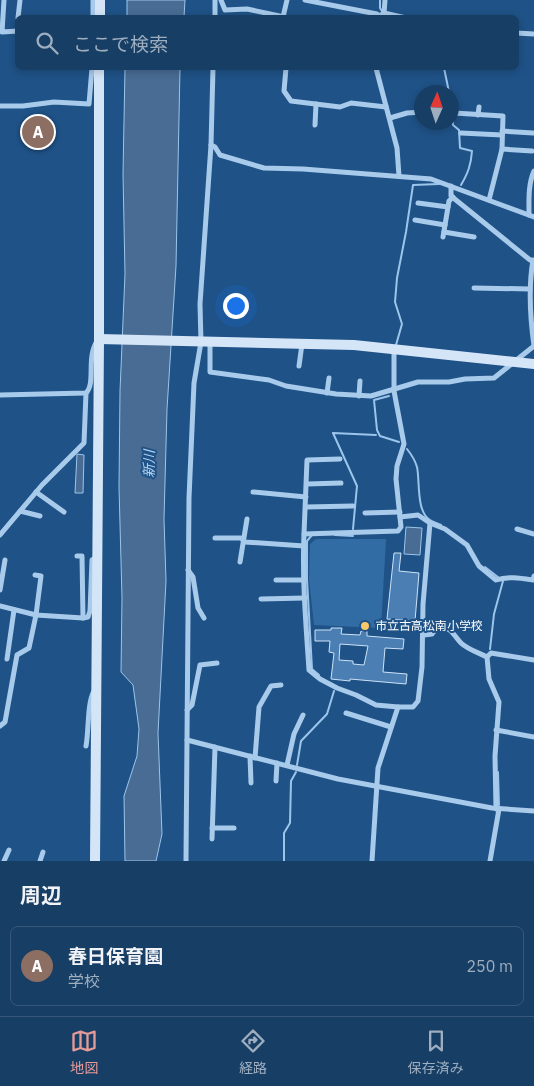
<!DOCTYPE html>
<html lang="ja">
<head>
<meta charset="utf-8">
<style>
	:root { --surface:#173e65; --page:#20456b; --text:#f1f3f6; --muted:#9eaebf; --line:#365779; --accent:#e69b98 }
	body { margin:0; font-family:"IBM Plex Sans","Noto Sans JP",sans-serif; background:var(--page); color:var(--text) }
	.compass { position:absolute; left:414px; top:85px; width:45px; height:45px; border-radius:50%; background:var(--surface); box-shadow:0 2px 8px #0003; rotate:3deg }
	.you { position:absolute; left:235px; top:305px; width:18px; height:18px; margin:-12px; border:4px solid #fff; border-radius:50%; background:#1a73e8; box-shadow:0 0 0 8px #1a73e833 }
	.badge { display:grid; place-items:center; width:32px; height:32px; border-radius:50%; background:var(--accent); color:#fff; font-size:16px; font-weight:700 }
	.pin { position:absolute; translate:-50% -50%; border:2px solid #fff; box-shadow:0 1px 5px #0006 }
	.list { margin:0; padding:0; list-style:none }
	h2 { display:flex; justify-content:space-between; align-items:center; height:65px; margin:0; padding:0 20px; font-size:21px }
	h2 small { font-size:16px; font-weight:400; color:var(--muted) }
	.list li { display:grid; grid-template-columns:32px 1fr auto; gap:15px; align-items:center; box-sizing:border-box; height:80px; margin:0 10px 10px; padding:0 10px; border:1px solid var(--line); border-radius:8px }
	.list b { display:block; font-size:19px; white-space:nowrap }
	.list p { margin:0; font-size:16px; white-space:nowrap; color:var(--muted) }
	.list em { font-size:16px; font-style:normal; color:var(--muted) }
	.icon { flex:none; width:28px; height:28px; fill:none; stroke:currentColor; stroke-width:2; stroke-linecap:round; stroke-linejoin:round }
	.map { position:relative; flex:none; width:534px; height:861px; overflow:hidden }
	.search { position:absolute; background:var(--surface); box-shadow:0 2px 8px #0003; left:15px; right:15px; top:15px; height:55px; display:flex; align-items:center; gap:12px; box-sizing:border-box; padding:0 18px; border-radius:8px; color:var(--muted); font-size:19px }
	.sheet { height:155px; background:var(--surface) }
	nav { display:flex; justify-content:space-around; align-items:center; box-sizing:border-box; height:70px; border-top:1px solid var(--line); background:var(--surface); font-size:14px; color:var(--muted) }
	nav a { display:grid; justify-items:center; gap:2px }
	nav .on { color:var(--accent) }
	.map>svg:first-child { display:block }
	.green { fill:#326ca5 }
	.water { fill:#486c93; stroke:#9cc5ec }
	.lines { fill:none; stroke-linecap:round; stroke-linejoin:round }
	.stream { stroke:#9cc5ec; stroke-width:2 }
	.building { fill:#4b7eb2; stroke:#cde3f8; fill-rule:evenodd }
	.street { stroke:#a8caeb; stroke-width:5 }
	.secondary { stroke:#d4e5f8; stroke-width:10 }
	.poi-dot { fill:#f9c868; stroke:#1f5287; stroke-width:2 }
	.labels { text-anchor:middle; stroke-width:4; stroke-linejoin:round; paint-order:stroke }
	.poi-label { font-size:12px; fill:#fff; stroke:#1f5287; text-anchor:start }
	.water-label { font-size:14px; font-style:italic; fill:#b4d3f2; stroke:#1f5287 }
</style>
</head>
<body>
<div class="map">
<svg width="534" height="861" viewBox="0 0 534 861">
	<rect width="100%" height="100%" fill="#1f5287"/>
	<path class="green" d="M316,539H386L381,628L314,625L309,579L310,544Z"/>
	<g class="water">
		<path d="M127,0H185L184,17H127Z"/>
		<path d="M125,68H180L176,266L167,409L164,519L166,581L158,733L162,834L156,861H125L124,796L137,756L139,729L133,685L121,672L122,598L119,487L120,391L125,274L123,174Z"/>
		<path d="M77,454L84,455L83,493H75Z"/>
		<path d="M406,527L422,528L420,555L404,554Z"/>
	</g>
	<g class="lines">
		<g class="stream">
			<path d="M380,0V8L386,18"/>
			<path d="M444,68L449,92"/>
			<path d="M452,113L453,125L459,130L460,148L472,151C471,165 468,173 461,185"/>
			<path d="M396,345L402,324L395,302L397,278L406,232L413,185L439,184"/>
			<path d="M389,396L374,400L377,430L380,436L399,442"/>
			<path d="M407,449C411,454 415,460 417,467C420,480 416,512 430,520C433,522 437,523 441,525"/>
			<path d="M353,529L357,486L333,433L376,435"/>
			<path d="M312,535L307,541V579L312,669L319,675"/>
			<path d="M335,535L353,536"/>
			<path d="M485,567L503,581L494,614L490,649"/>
			<path d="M297,765L301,741L327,714L334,691"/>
			<path d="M498,772L499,805"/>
			<path d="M284,861V833L290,823L291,781L296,772"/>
		</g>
	</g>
	<g class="building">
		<path d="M394,553H401L399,571L419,573L415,621L387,619Z"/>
		<path d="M331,628H342L341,634L360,635L361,631H367V636L404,639L403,649L385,648L383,672L407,674L406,684L350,679V681L331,679L334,653L329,652L330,641H315V630H331ZM340,644L368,646L364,665L353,664V661L339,660Z"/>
	</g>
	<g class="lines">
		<g class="street">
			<path d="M4,0L2,32L18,31"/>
			<path d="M93,0V18"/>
			<path d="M221,0L225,10L247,9L289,18"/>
			<path d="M305,0L377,14L380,16"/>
			<path d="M384,13L406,18"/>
			<path d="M381,15L384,13L385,0"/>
			<path d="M283,17L287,0"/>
			<path d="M18,18L20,0"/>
			<path d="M215,18V0"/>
			<path d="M516,33L534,34"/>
			<path d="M286,68L284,91L291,101L340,107L351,103L386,107"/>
			<path d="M376,68L397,148L399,176"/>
			<path d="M0,106H23L54,102L89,104L92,68"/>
			<path d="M454,113L503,116L502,149L489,200"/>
			<path d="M478,115L479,107"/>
			<path d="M390,118L407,113L422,112"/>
			<path d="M315,125L316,104"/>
			<path d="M502,131L533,133"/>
			<path d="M461,133L502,135"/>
			<path d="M211,145L215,147L220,155L264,168L303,169L431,179L534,217"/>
			<path d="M502,149L532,151"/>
			<path d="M451,186V196L530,260H533C528,289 530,317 534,346"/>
			<path d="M418,203L448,207"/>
			<path d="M529,215C529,201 528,184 534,171"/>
			<path d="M415,220L445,225"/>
			<path d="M444,232L474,237"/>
			<path d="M443,237L449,201L453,197"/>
			<path d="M474,288L530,289"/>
			<path d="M210,342V372L269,380L286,386L336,394L371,396L418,382H449L465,379L494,378L534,346"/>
			<path d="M299,366L302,344"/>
			<path d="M327,393L329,378"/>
			<path d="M0,395L86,393C96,383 86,358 97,341"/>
			<path d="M359,396L360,381"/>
			<path d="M307,484L341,483"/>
			<path d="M36,492L64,512"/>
			<path d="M253,492L306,497"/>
			<path d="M306,507L353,506"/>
			<path d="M20,511L40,516"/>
			<path d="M365,513L400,512"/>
			<path d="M430,523L445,529L467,545L479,566L496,580C508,576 520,578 533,580L534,576"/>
			<path d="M517,529L534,534"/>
			<path d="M304,534L307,460L340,459"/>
			<path d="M0,535L42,485L84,443L86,393"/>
			<path d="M215,538H241L245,542L304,546"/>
			<path d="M77,556H82L83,618"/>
			<path d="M240,562L247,519"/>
			<path d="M188,570L193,577L198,608L204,618"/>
			<path d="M276,580H304"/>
			<path d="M0,590L5,560"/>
			<path d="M261,599L305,598"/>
			<path d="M0,606L36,615L83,618L88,617L90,611L92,560L97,557"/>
			<path d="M424,635L432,634L435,630C452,625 452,634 461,643C467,649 479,653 487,657"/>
			<path d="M7,659L14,610"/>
			<path d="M398,707H413L418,701L422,667L423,604L430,523L418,515L400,517"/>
			<path d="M187,710L192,705L200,665L217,663"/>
			<path d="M346,713L391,727"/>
			<path d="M0,726L5,722L17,655L29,648L36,615L41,576L35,575"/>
			<path d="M496,730L534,737"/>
			<path d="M187,740L338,779L492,808L534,811"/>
			<path d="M86,746C89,731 87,703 94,691"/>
			<path d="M250,756L251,783"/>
			<path d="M255,758L259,707L271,686L281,685"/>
			<path d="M287,765L294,734L303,715"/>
			<path d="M276,781L277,763"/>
			<path d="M496,809L495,756L499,702L489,679L487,657L491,653L534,660"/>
			<path d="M212,828H234"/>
			<path d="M212,839L215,747"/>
			<path d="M4,861L9,850"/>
			<path d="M40,861L43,852"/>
			<path d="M186,861L189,498L194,383L201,342L200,304L211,145L213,68"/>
			<path d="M372,861L378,768L398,707L376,705L356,695L337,688L320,679L309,670C306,625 302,579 304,534L398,531L401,527L396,479L397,466L404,444L394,391V350"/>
			<path d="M490,861L499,809"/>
		</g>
		<g class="secondary">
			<path d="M100,18V0"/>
			<path d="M99,339L354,345L534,364"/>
			<path d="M95,861L99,339V68"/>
		</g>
	</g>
	<circle class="poi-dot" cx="365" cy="626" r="5"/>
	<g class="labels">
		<g class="poi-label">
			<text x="375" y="630">市立古高松南小学校</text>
		</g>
		<g class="water-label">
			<text transform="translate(149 464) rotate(-89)" y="5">新川</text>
		</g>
	</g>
</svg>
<svg class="compass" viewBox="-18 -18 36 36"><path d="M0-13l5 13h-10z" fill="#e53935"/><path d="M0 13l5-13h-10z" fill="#9eaebf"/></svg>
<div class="you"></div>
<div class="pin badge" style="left:38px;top:132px;background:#8d6e63">A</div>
<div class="search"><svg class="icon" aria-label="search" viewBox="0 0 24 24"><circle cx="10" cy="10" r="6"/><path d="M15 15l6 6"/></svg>ここで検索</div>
</div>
<section class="sheet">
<h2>周辺<small></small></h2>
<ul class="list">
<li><span class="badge" style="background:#8d6e63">A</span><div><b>春日保育園</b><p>学校</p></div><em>250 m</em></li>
</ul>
</section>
<nav>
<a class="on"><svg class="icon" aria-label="map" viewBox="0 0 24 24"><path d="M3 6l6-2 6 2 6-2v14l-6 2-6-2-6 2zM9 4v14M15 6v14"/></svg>地図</a>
<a><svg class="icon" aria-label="directions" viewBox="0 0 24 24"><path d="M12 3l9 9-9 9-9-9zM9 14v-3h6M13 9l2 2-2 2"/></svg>経路</a>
<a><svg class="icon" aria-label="saved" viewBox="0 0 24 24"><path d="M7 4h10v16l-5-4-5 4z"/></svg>保存済み</a>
</nav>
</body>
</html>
